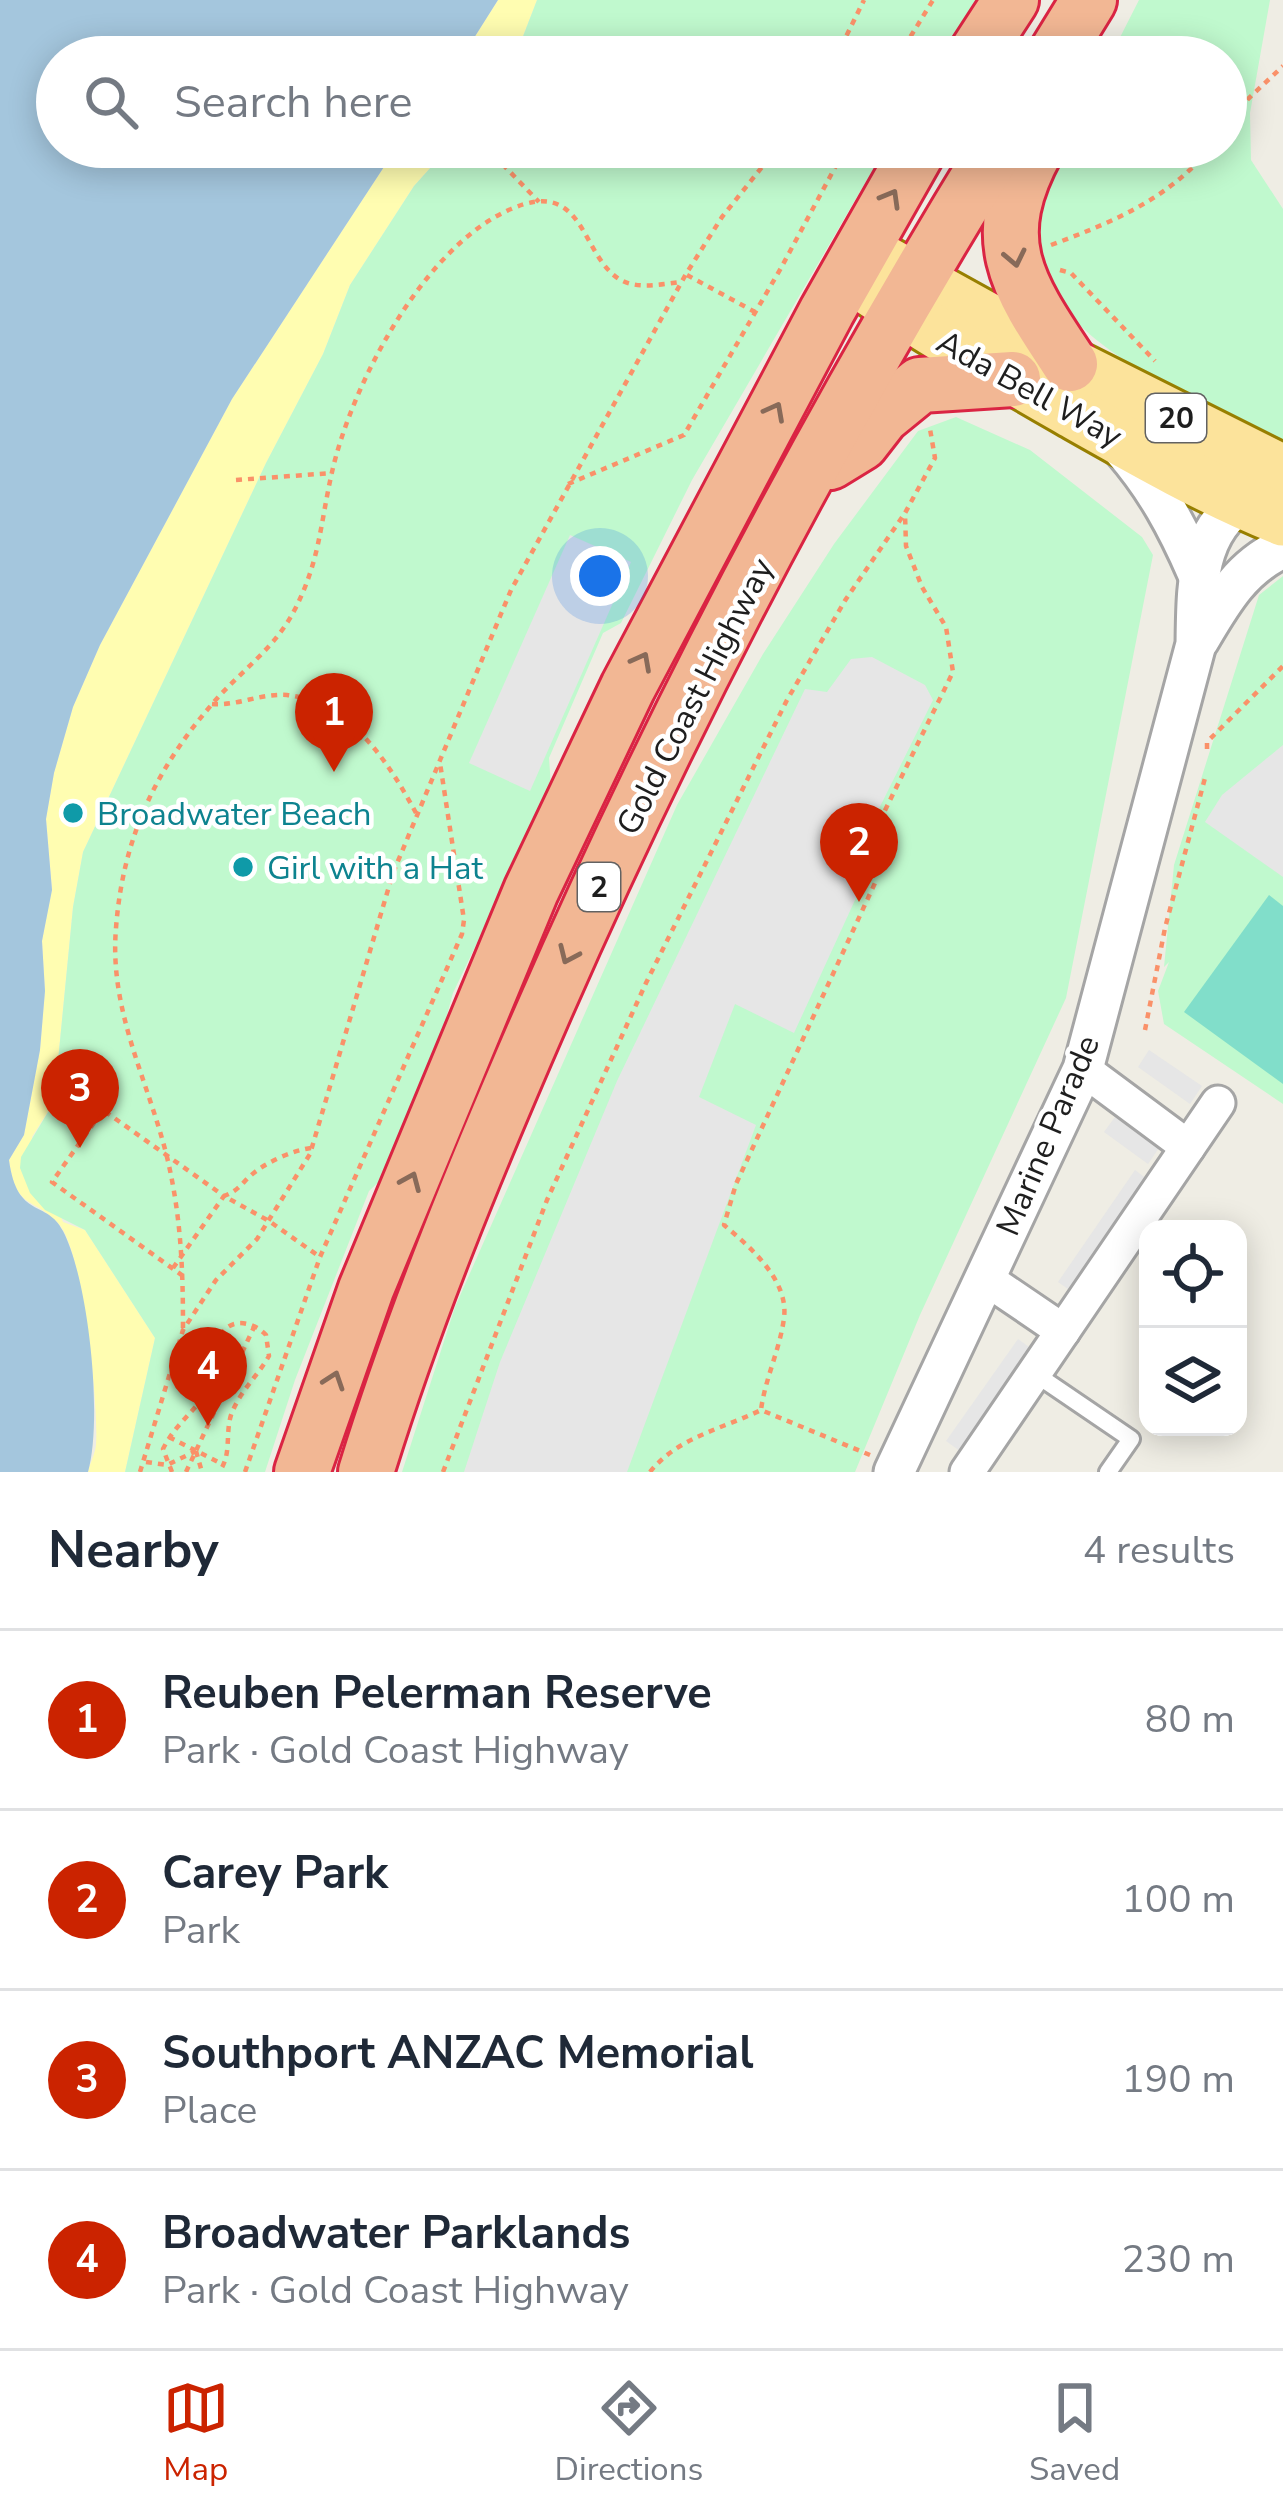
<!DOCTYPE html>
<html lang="en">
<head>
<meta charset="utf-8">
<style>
	:root { --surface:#fff; --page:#f2f2f3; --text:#1f2937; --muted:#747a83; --line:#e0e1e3; --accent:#cb2300 }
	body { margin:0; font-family:"Nunito Sans",sans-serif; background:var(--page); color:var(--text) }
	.controls { position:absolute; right:36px; bottom:36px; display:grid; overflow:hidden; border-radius:24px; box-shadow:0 6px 30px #0003 }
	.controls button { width:108px; height:108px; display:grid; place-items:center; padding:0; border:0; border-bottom:3px solid var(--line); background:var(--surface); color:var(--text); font:60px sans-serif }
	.you { position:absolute; left:600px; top:576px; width:42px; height:42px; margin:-30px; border:9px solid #fff; border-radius:50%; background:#1a73e8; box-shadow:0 0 0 18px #1a73e833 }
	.badge { display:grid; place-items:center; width:78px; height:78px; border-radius:50%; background:var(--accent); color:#fff; font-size:39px; font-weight:700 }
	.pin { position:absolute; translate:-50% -99px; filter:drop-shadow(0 3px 6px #0008) }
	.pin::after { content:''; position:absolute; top:63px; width:42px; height:36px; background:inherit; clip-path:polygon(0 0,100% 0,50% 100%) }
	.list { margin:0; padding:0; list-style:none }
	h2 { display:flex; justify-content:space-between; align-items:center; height:156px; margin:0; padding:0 48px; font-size:51px }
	h2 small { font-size:39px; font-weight:400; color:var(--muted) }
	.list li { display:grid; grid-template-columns:78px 1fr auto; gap:36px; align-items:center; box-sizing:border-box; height:180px; padding:0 48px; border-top:3px solid var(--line) }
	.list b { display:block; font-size:45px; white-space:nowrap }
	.list p { margin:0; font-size:39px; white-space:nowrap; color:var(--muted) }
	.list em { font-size:39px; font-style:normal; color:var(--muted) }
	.icon { flex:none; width:66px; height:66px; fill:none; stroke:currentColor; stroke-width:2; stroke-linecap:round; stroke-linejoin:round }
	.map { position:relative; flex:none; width:1283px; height:1472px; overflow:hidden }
	.search { position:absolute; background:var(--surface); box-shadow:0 6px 30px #0003; left:36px; right:36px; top:36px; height:132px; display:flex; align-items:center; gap:30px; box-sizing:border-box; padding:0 42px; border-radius:66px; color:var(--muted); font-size:45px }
	.sheet { height:876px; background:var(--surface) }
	nav { display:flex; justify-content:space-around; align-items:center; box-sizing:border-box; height:168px; border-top:3px solid var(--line); background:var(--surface); font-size:33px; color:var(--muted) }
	nav a { display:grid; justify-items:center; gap:6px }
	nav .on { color:var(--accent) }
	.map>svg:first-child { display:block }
	.sand { fill:#fffdb1 }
	.park { fill:#c0f9ce }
	.pitch { fill:#81deca }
	.parking { fill:#e6e6e6 }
	.water { fill:#a4c6dd }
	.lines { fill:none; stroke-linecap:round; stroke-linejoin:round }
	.service-casing { stroke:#a5a5a5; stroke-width:22 }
	.minor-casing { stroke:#a5a5a5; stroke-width:39 }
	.tertiary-casing { stroke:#a5a5a5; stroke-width:45 }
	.primary-casing { stroke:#977f00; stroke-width:57 }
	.trunk-casing { stroke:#da2443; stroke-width:60 }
	.path { stroke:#fa9169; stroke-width:4.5; stroke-dasharray:6 6; stroke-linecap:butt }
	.service { stroke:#fff; stroke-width:16 }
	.minor { stroke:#fff; stroke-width:33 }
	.tertiary { stroke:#fff; stroke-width:39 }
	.primary { stroke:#fce39b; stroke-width:51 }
	.trunk { stroke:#f2b794; stroke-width:54 }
	.oneway { stroke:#886a59 }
	.culture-dot { fill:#0f9aa8; stroke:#fff; stroke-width:4.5 }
	.labels { text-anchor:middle; stroke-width:9; stroke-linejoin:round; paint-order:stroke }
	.shield { fill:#fff; stroke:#626262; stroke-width:3 }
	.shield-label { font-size:30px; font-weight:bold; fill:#1e1e1e }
	.street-label { font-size:33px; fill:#1e1e1e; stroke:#fff }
	.culture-label { font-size:33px; fill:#0d838f; stroke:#fff; text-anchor:start }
</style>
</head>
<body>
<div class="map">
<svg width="1283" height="1472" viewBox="0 0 1283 1472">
	<rect width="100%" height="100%" fill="#efede4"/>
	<g class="sand">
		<path d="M498,0H537L515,57H462Z"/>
		<path d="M397,147H449L414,186L350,285L323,354L266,463L83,852L73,907L54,1102L32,1137L63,1222L85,1230L155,1338L125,1472H88C90,1463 95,1454 96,1445C99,1407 83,1248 58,1223C32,1196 16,1210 9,1160L24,1135L40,1050L45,991L42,941L52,889L46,819L54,773L73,707L100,645L232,399Z"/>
	</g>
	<g class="park">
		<path d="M537,0H976L940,57H515Z"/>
		<path d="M1139,0H1270L1250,113L1251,160L1283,209V449C1248,436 1217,416 1185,397C1127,362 1054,325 1035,253C1030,234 1053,166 1063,147H1226V57H1110Z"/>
		<path d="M449,147H886L692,480L621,623L603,633L549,758L551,786L510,887L486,924L453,993L438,1048L385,1176L369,1191L295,1380L265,1472H125L155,1338L85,1230L45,1210L30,1193L20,1168L21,1157L54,1102L73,907L83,852L266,463L323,354L350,285L414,186Z"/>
		<path d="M956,417L1030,450L1142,537L1153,555L1066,998L920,1315L855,1472H402L455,1307L677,805L763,654L834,544L918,431Z"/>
		<path d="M1283,576V1104L1164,1024L1158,991L1169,962L1164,967L1174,865L1259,595Z"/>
	</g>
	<path class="pitch" d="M1269,895L1283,906V1084L1184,1012Z"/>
	<g class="parking">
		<path d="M570,535L631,562L530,791L469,763Z"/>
		<path d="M872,657L925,685L933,700L845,877L861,887L794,1033L735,1004L699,1097L756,1125L627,1472H464L500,1362L617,1081L805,689L827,692L851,659Z"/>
		<path d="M1283,745V877L1205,822L1222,795Z"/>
		<path d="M1149,1050L1202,1086L1190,1104L1138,1067Z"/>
		<path d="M1115,1117L1159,1148L1148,1164L1104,1132Z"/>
		<path d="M1135,1170L1152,1183L1075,1294L1058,1282Z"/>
		<path d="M1018,1339L1036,1352L964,1454L946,1441Z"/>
	</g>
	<path class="water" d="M0,0H498L462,57H57V147H397L232,399L100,645L73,707L54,773L46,819L52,890L42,941L45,991L40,1050L24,1135L9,1160C17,1220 47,1199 63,1231C89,1281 103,1419 88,1472H0Z"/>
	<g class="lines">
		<defs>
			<path id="service" d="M1034,1373L1131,1439L1108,1472"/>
			<g id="minor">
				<path d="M1083,1069L1188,1147"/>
				<path d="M985,1278L1063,1331"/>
				<path d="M967,1472L1218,1103"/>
			</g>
			<g id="tertiary">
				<path d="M1123,449C1156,487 1177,526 1197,572"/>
				<path d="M1199,640C1222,601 1241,567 1283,548"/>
				<path d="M894,1472L1083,1069L1196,644C1197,580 1195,522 1262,490"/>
			</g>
			<g id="primary">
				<path d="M880,259L1070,364L1283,471"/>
				<path d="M848,275C922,326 999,370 1077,415C1144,453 1211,491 1283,520"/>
			</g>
			<g id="trunk">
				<path d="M974,57L1011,0"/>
				<path d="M1054,57L1089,0"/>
				<path d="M1037,147C986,240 1016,283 1070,364"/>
				<path d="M830,462L861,443L882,416L920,385L1013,379"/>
				<path d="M302,1472L366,1289L531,891L628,687L827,311L920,147"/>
				<path d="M366,1472C414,1316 477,1164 542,1015C673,715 826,425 997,147"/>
			</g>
		</defs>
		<use href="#service" class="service-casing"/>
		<use href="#minor" class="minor-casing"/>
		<use href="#tertiary" class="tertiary-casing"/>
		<use href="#primary" class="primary-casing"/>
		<use href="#trunk" class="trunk-casing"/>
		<g class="path">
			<path d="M836,57L864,0"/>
			<path d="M898,57L933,0"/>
			<path d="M1226,129L1248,99L1283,66"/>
			<path d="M486,147L539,202"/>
			<path d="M1051,245C1113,222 1169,199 1211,147"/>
			<path d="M1060,270L1071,273L1155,361"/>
			<path d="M687,275L755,312"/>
			<path d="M236,480L332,473"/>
			<path d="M568,484L684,435L781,268L846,147"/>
			<path d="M212,704C238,706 261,693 287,695C350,702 389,763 416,813"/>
			<path d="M1207,749V742L1283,666"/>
			<path d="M1145,1030L1165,928L1205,778"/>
			<path d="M311,1148C294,1150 269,1161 255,1172C242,1182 240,1190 224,1196L269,1221L320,1257"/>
			<path d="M173,1268L224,1196L103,1110L52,1182L183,1276"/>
			<path d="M183,1328C183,1268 181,1216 167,1157C148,1080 109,1011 116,928C123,834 159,762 222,693C247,667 277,644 294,611C320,561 320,525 332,472C352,384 424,246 511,209C585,177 580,254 619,279C637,290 661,284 681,282"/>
			<path d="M169,1437L222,1464"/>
			<path d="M196,1451L202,1472"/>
			<path d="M870,1455L761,1410C765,1379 780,1349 784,1318C789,1280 750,1247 724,1225L736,1184L875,883L867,847L953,672L946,627L922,587L906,546L905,513L935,458L930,429"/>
			<path d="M146,1462L167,1465L196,1451"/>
			<path d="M140,1472L183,1330L216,1280L257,1239L310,1154L393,873L511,590L686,274L722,217L778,147"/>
			<path d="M172,1472L163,1449C175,1424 197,1410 210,1387C219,1371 214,1354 219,1339C228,1316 253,1321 266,1335L269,1356C257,1377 240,1391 231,1415C225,1435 232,1455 219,1472"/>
			<path d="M186,1472L255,1325"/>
			<path d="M245,1472L320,1257L462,934L464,920L440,763"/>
			<path d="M443,1472L547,1200L646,983L787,700L846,599L905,513"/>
			<path d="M650,1472C677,1438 721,1429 759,1411"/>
		</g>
		<use href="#service" class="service"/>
		<use href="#minor" class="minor"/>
		<use href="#tertiary" class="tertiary"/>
		<use href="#primary" class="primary"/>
		<use href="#trunk" class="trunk"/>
	</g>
	<defs><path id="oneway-chevron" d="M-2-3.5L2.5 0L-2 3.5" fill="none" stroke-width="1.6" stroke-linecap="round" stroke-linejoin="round" transform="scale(3)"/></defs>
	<g class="oneway">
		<use href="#oneway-chevron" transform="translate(891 198) rotate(-60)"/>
		<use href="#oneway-chevron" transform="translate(1015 258) rotate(78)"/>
		<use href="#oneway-chevron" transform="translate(775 411) rotate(-62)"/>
		<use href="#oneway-chevron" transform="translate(642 661) rotate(-62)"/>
		<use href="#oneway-chevron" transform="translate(568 955) rotate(114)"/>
		<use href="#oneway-chevron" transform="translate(411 1181) rotate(-67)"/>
		<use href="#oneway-chevron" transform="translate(334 1380) rotate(-71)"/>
	</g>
	<g class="culture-dot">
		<circle cx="73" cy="813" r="12"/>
		<circle cx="243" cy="867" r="12"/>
	</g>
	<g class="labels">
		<g class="shield">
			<rect x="1146" y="394" width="60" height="48" rx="9"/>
			<rect x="578" y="863" width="42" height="48" rx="9"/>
		</g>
		<g class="shield-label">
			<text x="1176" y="428">20</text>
			<text x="599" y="897">2</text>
		</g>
		<g class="street-label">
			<text transform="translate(1030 388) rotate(29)" y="12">Ada Bell Way</text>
			<text transform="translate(694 696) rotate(-63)" y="12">Gold Coast Highway</text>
			<text transform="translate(1047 1135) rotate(-67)" y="12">Marine Parade</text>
		</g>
		<g class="culture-label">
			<text x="97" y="825">Broadwater Beach</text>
			<text x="267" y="879">Girl with a Hat</text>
		</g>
	</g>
</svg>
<div class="controls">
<button><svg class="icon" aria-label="locate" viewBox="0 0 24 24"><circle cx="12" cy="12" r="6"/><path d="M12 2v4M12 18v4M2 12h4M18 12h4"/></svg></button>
<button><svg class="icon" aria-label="layers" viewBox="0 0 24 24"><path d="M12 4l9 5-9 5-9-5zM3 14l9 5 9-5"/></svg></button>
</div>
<div class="you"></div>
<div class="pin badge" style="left:334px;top:772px">1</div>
<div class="pin badge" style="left:859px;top:902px">2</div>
<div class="pin badge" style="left:80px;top:1148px">3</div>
<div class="pin badge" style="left:208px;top:1426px">4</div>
<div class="search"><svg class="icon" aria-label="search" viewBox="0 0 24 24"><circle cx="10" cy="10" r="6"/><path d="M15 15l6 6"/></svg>Search here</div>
</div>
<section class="sheet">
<h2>Nearby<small>4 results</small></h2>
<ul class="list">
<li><span class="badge">1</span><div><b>Reuben Pelerman Reserve</b><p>Park · Gold Coast Highway</p></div><em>80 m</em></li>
<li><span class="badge">2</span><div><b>Carey Park</b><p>Park</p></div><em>100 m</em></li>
<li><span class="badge">3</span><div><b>Southport ANZAC Memorial</b><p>Place</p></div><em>190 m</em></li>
<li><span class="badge">4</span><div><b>Broadwater Parklands</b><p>Park · Gold Coast Highway</p></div><em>230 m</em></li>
</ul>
</section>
<nav>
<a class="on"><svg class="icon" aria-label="map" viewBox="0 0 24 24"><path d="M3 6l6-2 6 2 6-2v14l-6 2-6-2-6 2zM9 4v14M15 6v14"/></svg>Map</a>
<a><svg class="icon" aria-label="directions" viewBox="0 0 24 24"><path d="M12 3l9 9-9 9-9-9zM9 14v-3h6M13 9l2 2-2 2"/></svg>Directions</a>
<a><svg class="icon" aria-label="saved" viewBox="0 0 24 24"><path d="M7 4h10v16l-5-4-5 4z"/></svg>Saved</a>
</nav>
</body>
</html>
